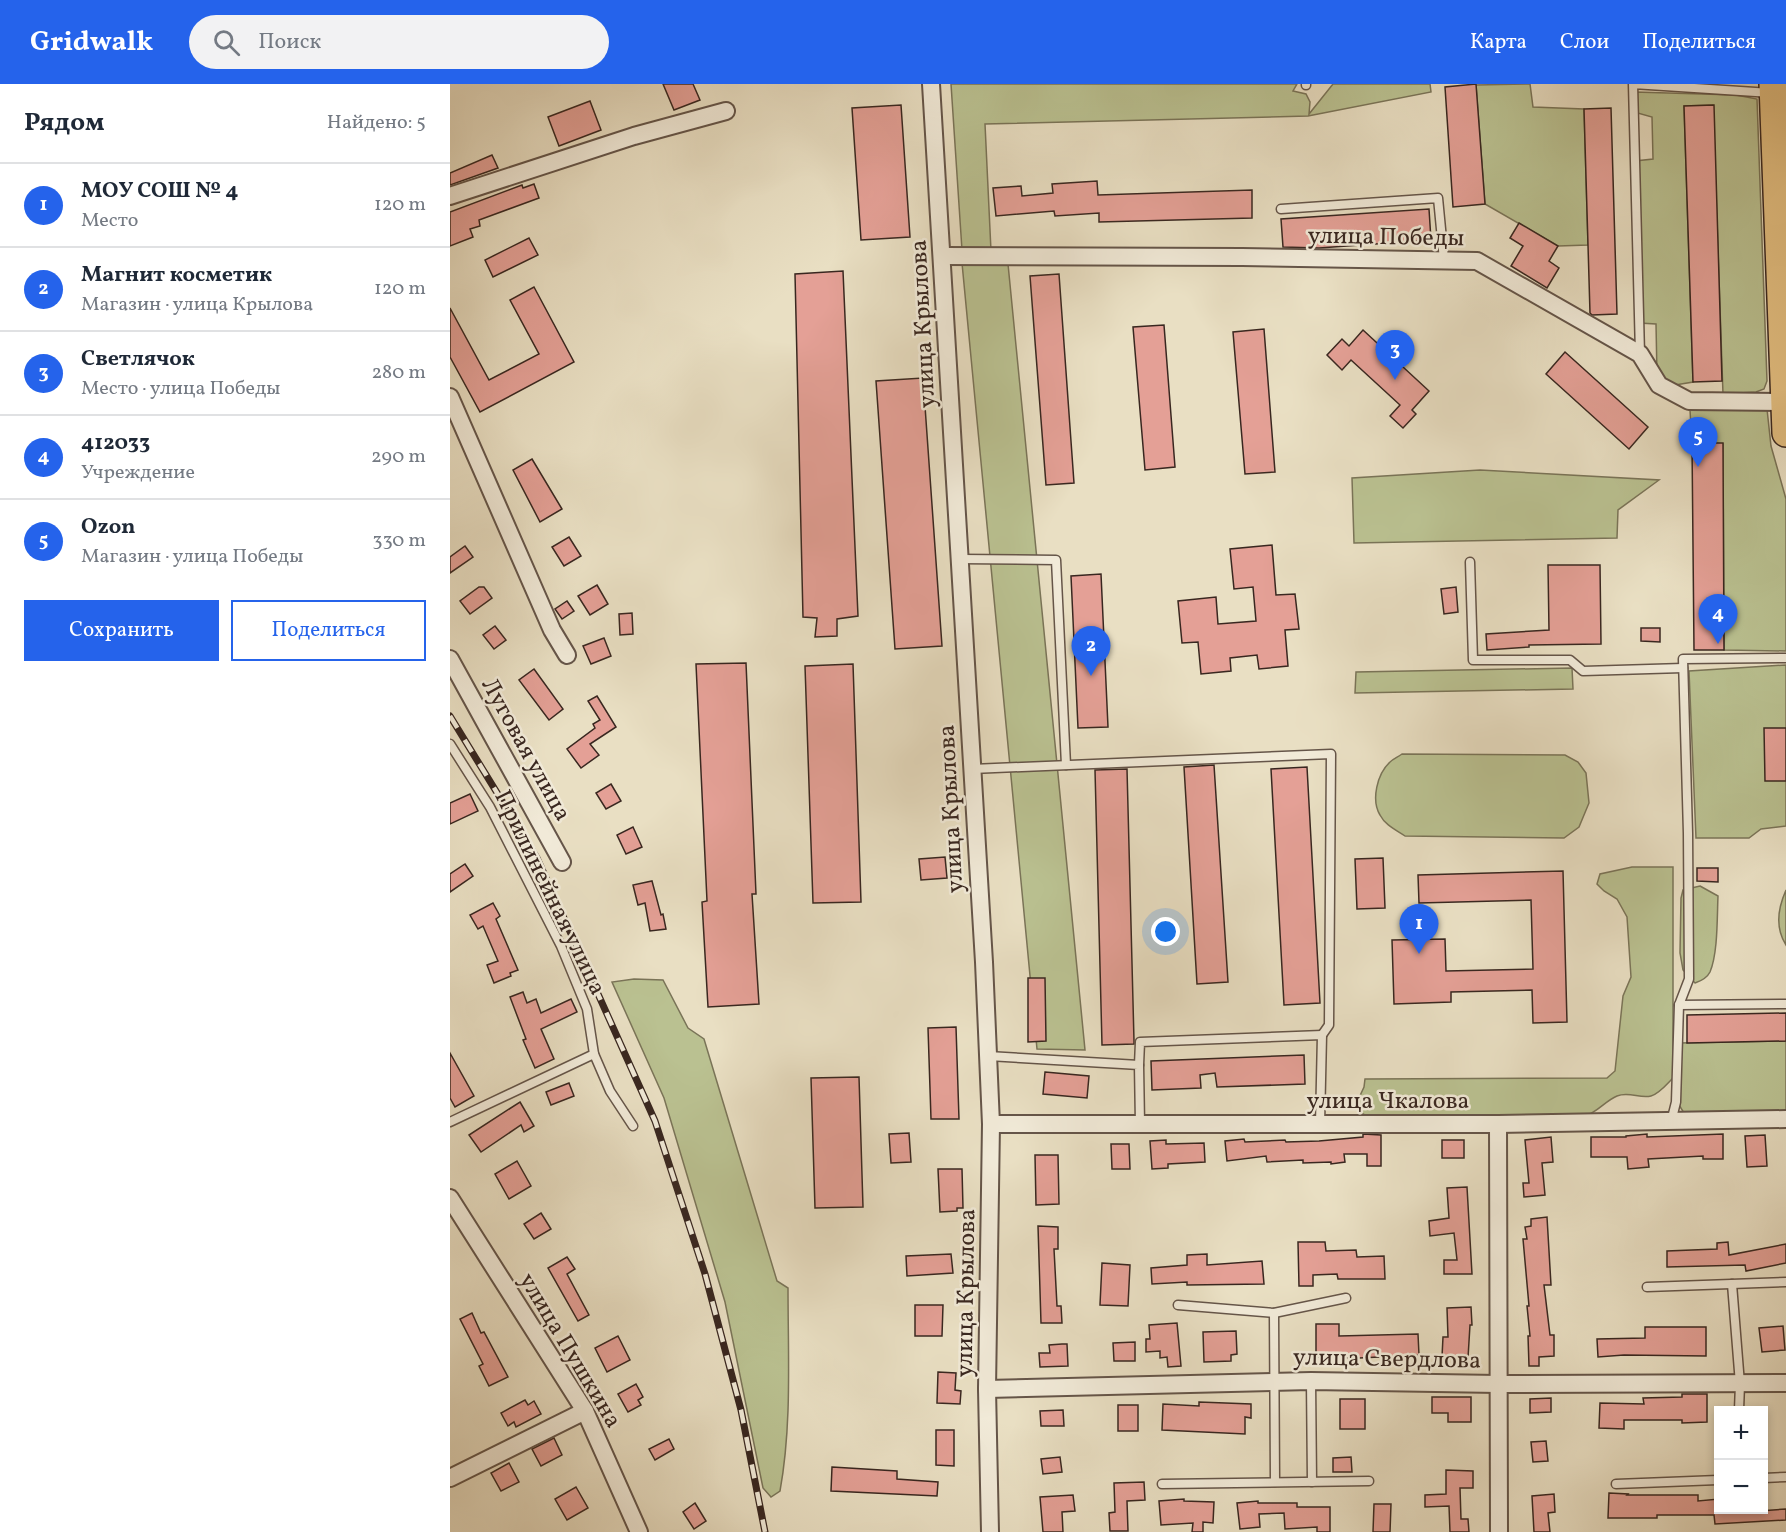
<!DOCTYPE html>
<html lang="ru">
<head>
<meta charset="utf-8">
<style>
	:root { --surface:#fff; --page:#f2f2f3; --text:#1f2937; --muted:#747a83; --line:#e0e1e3; --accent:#2563eb }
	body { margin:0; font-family:Vollkorn,serif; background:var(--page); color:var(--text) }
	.controls { position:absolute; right:18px; bottom:18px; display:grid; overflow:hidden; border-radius:0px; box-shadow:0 3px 9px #0003 }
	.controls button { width:54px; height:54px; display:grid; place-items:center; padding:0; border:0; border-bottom:2px solid var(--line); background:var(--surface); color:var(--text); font:30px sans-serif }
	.you { position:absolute; left:716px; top:848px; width:21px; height:21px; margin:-15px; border:4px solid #fff; border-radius:50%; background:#1a73e8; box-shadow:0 0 0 9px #1a73e833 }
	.badge { display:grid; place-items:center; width:39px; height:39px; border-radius:50%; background:var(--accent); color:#fff; font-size:20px; font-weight:700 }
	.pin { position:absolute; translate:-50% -50px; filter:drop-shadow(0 2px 3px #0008) }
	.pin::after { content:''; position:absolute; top:32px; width:21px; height:18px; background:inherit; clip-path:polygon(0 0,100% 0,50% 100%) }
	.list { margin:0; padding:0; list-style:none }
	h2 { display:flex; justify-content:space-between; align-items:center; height:78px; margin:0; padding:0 24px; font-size:26px }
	h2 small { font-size:20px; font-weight:400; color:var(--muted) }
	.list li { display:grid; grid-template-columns:39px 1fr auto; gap:18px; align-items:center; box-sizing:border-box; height:84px; padding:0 24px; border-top:2px solid var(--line) }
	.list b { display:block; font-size:22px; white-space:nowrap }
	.list p { margin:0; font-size:20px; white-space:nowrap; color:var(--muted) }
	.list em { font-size:20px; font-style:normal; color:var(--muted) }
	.actions { display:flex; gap:12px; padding:18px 24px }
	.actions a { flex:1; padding:14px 0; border:2px solid var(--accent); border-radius:0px; text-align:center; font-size:21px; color:var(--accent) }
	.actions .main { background:var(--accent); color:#fff }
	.icon { flex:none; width:33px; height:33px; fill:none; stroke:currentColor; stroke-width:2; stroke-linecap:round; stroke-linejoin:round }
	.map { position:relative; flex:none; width:1336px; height:1448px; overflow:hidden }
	header { display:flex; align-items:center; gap:36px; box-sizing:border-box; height:84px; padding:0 30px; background:var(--accent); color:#fff }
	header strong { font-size:28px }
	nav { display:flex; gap:33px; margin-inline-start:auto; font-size:21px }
	.search { width:420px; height:54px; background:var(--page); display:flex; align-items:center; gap:15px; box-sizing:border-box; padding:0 21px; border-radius:33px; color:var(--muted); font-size:22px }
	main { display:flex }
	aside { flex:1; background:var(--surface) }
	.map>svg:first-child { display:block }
	.green { fill:#bac191; stroke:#7a7458; stroke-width:1.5 }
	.building { fill:#e4a096; stroke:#392720; stroke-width:1.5 }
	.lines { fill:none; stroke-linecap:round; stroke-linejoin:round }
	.service-casing { stroke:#655549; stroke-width:11 }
	.minor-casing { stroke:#655549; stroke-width:20 }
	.primary-casing { stroke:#392720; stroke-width:30 }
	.service { stroke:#f1ead8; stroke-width:8 }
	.minor { stroke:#f1ead8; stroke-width:16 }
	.primary { stroke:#e4c082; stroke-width:27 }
	.rail-casing { stroke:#392720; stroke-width:7 }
	.rail { stroke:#f1ead8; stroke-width:4.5; stroke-dasharray:14; stroke-linecap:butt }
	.labels { text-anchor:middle; stroke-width:5; stroke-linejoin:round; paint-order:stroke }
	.street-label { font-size:24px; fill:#392720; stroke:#f1ead8 }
</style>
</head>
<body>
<header>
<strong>Gridwalk</strong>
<div class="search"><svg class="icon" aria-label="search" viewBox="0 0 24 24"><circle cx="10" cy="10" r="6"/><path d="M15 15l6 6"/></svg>Поиск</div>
<nav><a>Карта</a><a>Слои</a><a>Поделиться</a></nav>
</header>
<main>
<aside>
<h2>Рядом<small>Найдено: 5</small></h2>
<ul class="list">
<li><span class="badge">1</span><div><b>МОУ СОШ № 4</b><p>Место</p></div><em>120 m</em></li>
<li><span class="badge">2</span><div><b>Магнит косметик</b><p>Магазин · улица Крылова</p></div><em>120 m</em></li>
<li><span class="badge">3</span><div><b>Светлячок</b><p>Место · улица Победы</p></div><em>280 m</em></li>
<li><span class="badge">4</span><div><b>412033</b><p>Учреждение</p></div><em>290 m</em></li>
<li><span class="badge">5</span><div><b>Ozon</b><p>Магазин · улица Победы</p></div><em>330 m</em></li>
</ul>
<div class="actions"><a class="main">Сохранить</a><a>Поделиться</a></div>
</aside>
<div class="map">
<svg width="1336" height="1448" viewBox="0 0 1336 1448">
	<rect width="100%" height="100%" fill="#e9dfc3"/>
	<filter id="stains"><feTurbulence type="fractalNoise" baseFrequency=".00333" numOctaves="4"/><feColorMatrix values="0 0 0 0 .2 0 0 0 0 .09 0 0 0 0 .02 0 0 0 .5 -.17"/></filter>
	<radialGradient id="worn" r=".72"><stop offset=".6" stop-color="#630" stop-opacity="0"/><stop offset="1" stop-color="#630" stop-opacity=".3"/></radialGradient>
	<g class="green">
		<path d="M501,0H847L843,7L856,10L860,18L859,30L883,0H980L981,8L858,32L535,40L541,167L512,166Z"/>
		<path d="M1080,0L1083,23L1134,25L1138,161L1108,162L1035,120L1026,1Z"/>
		<path d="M1184,8L1286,11L1307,15L1317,297L1314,305L1306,308L1273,310L1263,21L1234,22L1243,298L1225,301L1207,291L1206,240L1189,239L1185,77L1203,75L1202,33L1184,28Z"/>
		<path d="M512,179L558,180L635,966L587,965Z"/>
		<path d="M1317,325L1321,362L1336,415V567L1274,566L1273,360L1242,359L1240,326Z"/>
		<path d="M1030,386L1209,396L1168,426L1167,454L904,459L902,394Z"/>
		<path d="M1336,581V742L1311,745L1299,754H1246L1239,587Z"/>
		<path d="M1122,584L1123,605L905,609L906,588Z"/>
		<path d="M952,670L1115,671L1128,678L1136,689L1139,719L1129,743L1114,754L955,752C946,746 935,741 930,731C921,716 927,690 940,678C943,675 948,673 952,670Z"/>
		<path d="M1182,783H1223V994C1217,1000 1209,1010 1201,1012C1190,1015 1179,1007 1167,1012C1155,1017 1148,1028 1135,1032H917L911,1029L908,1016L914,1003L915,995L1157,994L1165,987L1173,912L1181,893L1177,833L1167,815L1154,807L1147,800L1150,790Z"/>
		<path d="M1250,802L1268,812C1267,834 1268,869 1260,888C1257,894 1251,897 1245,899L1233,886L1230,869L1231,814L1233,806Z"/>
		<path d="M1336,806V861C1325,844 1328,824 1336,806Z"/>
		<path d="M184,895L213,896L238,944L254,955L327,1197L338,1204C338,1272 342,1341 330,1407L321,1413L313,1404L275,1218L214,1014L162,898Z"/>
		<path d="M1336,957V1028L1234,1029L1229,1021V959Z"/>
	</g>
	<g class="building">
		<path d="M213,0H243L250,16L224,26Z"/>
		<path d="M1026,0L1035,120L1003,123L995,3Z"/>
		<path d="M140,17L151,46L109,62L98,33Z"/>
		<path d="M451,21L460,153L411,156L402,24Z"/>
		<path d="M1264,21L1272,297L1243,298L1234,22Z"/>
		<path d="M1161,24L1167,230L1142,231L1140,229L1134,25Z"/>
		<path d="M42,71L48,84L0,101V89Z"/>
		<path d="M647,97L648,111L802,106V134L649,138V129L605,132L604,127L546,132L543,104L571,102L572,112L603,109L602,100Z"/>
		<path d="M84,100L89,114L29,136L30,142L20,145L23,153L0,162V128L72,101L73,104Z"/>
		<path d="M979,125L981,156L869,164L833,163L831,135Z"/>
		<path d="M1069,139L1108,162L1099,177L1109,184L1097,204L1061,182L1073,162L1060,154Z"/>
		<path d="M79,154L88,171L43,193L35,176Z"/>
		<path d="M393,187L408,532L387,535V552L365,553L367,534L353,533L345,190Z"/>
		<path d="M609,190L624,399L596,401L580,192Z"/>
		<path d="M84,203L124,278L30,328L0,273V224L39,296L89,270L60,216Z"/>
		<path d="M714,241L725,383L695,386L683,243Z"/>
		<path d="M814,245L825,388L795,390L783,248Z"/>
		<path d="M913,246L979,307L962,326L966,330L953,344L940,332L950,321L901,276L892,286L877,271L892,255L899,262Z"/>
		<path d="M1115,268L1198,343L1179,365L1096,290Z"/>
		<path d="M473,294L492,562L445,565L426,297Z"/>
		<path d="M1242,359H1273L1274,566H1244Z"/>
		<path d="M82,375L112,425L90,438L63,386Z"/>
		<path d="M119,453L131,472L114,482L102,463Z"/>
		<path d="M822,461L826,511L845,510L849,545L835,546L838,582L809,585L807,571L780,574L781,587L751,590L748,558L732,559L728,517L766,513L768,540L806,537L803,503L784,505L780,465Z"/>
		<path d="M15,462L23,473L0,489V473Z"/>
		<path d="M1098,481H1150L1151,560L1079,561V563L1037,566L1036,550L1099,546Z"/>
		<path d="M651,490L658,643L628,644L621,492Z"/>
		<path d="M147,501L158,520L140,531L128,512Z"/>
		<path d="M29,503H34L42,514L20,530L10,517Z"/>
		<path d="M1006,503L1008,528L994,530L991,505Z"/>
		<path d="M117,517L124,527L112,535L105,525Z"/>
		<path d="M182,529L183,550L170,551L169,530Z"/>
		<path d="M45,542L56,556L44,565L33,551Z"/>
		<path d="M1191,544H1210V558L1191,557Z"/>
		<path d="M154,554L161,572L141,580L133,562Z"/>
		<path d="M296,579L306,810H302L309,920L258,923L252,818L257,817L246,580Z"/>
		<path d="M403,580L411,818L363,819L355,582Z"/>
		<path d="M84,585L113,625L99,636L69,596Z"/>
		<path d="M147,612L166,643L140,660L149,671L131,684L117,665L145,644L143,640L150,636L138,617Z"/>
		<path d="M1314,644H1336V697H1315Z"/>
		<path d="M764,681L778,898L747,900L734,683Z"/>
		<path d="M857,683L870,919L834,921L821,685Z"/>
		<path d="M677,685L684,957V960L652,961L645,686Z"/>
		<path d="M161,700L171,717L156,725L146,709Z"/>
		<path d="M20,710L28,727L0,740V719Z"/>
		<path d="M183,743L192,763L176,770L167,751Z"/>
		<path d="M495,773L497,794L471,796L469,775Z"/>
		<path d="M933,774L935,824L907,825L905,775Z"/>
		<path d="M15,780L23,792L0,808V790Z"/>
		<path d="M1247,784H1268V798L1247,797Z"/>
		<path d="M1113,787L1117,938L1083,939L1082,906L1001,908V918L944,920L942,856L995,855L996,887L1083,885L1081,816L969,819L968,791Z"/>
		<path d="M202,797L211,831L213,830L216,845L200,847L195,819L188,821L183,801Z"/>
		<path d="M43,819L50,832L46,835L68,886L60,889L61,892L44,899L37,881L48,877L33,842L28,845L20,831Z"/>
		<path d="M578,894H595L596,957L578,958Z"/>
		<path d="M73,908L77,919L86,915L91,929L121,915L127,928L91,945L104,975L85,984L73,956L76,955L60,913Z"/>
		<path d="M1336,929V957L1237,959V931Z"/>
		<path d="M506,943L509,1035H481L478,944Z"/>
		<path d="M0,969L24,1012L5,1023L0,1014Z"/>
		<path d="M854,971L855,1000L767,1003L765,989L750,991L751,1004L702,1006L701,977Z"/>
		<path d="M595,988L639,992L637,1014L593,1010Z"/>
		<path d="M409,993L413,1123L365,1124L361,994Z"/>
		<path d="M119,999L124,1012L101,1021L96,1008Z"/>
		<path d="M70,1018L84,1042L74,1048L71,1041L31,1068L19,1051Z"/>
		<path d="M459,1049L461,1078L441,1079L439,1050Z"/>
		<path d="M913,1050L931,1051V1082H917V1070H894L895,1078L881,1080V1078L853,1079V1076L817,1078L816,1072L777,1077L775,1057L794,1055L795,1058L835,1056L836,1058L869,1057L913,1053Z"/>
		<path d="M1197,1050V1053L1273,1050V1075H1253V1072L1198,1075L1199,1083L1178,1085L1177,1073H1141V1053H1176V1052Z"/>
		<path d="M1315,1051L1317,1082L1297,1083L1295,1052Z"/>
		<path d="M1101,1053L1103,1078L1092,1079L1095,1111L1074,1113L1073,1099H1079L1075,1056Z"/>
		<path d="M716,1056V1060L754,1059L755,1078L718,1080V1084L702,1085L700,1057Z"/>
		<rect x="992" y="1056" width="22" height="18"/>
		<path d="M661,1060H679L680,1085H662Z"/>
		<path d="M585,1071H608L609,1120L586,1121Z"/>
		<path d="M67,1077L81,1102L59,1115L45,1090Z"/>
		<path d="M488,1085H512L513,1124H507V1127L490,1128Z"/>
		<path d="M1017,1103L1022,1190H994V1176H1007L1004,1149L980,1152L979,1137L999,1134L997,1104Z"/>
		<path d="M91,1129L101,1145L84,1155L74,1140Z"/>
		<path d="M1097,1133L1101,1201H1094L1100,1251H1104V1272L1089,1273V1282H1079L1078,1252H1080L1077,1222H1079L1073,1155H1077L1075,1143L1081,1142V1135Z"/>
		<path d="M588,1142L608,1143V1165H604L607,1222H611L612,1239H591Z"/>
		<path d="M848,1158H875L876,1167L906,1166L907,1173L934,1172L935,1195H888L887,1190L863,1191V1202H849Z"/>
		<path d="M1278,1158L1279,1171L1336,1160V1179L1296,1187L1295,1181L1217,1183V1167L1267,1165V1159Z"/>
		<path d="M501,1170L503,1189L457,1192L456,1172Z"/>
		<path d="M757,1170V1181L812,1177L814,1200L737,1201V1198L702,1200L701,1184L737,1181V1171Z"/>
		<path d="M117,1173L125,1185L117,1190L139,1231L128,1237L98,1184Z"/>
		<path d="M652,1179L680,1181L678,1222L650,1221Z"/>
		<path d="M465,1221H493L492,1252H465Z"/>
		<path d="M1021,1223L1022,1241H1020L1018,1274L992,1273L993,1253H998L997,1224Z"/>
		<path d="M22,1229L31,1249L34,1248L58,1293L39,1302L29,1282L33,1280L10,1235Z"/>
		<path d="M727,1239L731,1282L718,1283L717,1273L710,1274V1267L696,1268V1255H700L699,1241Z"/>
		<path d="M866,1240H889V1252L968,1250L969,1271L909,1274L866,1273Z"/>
		<path d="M1333,1242L1335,1266L1312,1268L1309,1244Z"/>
		<path d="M1195,1243H1256V1272L1174,1271L1148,1273L1147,1255L1195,1254Z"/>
		<path d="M786,1247L787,1270L781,1271V1277L754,1278L753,1248Z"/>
		<path d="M168,1252L180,1276L157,1288L145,1264Z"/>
		<path d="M685,1258V1277H664L663,1259Z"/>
		<path d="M612,1260H617L618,1282L590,1283L589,1269H600L599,1261Z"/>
		<path d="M488,1288L506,1289L505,1306L511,1307L510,1320L487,1319Z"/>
		<path d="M186,1300L193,1313L188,1316L191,1321L178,1328L168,1310Z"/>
		<path d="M1232,1310H1257V1338L1232,1339V1336H1174V1345L1149,1344L1150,1319L1194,1320L1193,1314L1232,1313Z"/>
		<path d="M982,1313H1021V1338H998V1329H982Z"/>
		<path d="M1101,1314V1328L1080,1329V1315Z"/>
		<rect x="890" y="1315" width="25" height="30"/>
		<path d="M75,1316L78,1321L84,1317L91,1330L66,1343L64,1338L58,1342L51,1329Z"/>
		<path d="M749,1318L801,1320V1334L795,1333V1350L712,1346L713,1320L749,1322Z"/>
		<rect x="668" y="1321" width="20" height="26"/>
		<path d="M613,1326L614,1342H591L590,1327Z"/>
		<path d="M486,1346H504V1382L486,1381Z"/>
		<path d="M104,1354L112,1371L91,1382L82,1365Z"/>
		<path d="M219,1355L224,1365L205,1376L199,1365Z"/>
		<path d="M1096,1357L1098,1377L1083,1378L1081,1358Z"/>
		<path d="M610,1373L612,1388L593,1390L591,1375Z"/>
		<path d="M901,1373L902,1388H883V1374Z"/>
		<path d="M59,1379L69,1398L51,1407L41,1389Z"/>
		<path d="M382,1383L447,1387V1395L488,1398L487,1412L381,1407Z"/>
		<path d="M996,1386L1023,1387V1404H1010L1011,1435H1018L1019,1448H1000L999,1422L975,1423V1411L996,1410Z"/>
		<path d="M694,1398L695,1416L677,1417L678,1447H660L659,1429L665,1428L664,1399Z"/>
		<path d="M126,1403L138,1424L117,1436L105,1415Z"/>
		<path d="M1159,1409L1178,1410L1177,1411H1248V1417L1269,1415V1425L1309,1427L1336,1425V1436L1265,1440L1264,1431H1207V1434H1158Z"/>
		<path d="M1104,1410L1105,1428L1098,1429L1100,1448H1084L1082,1412Z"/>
		<path d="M623,1411L625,1427L612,1428L613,1448H593L590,1413Z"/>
		<path d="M734,1415V1417L764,1418L763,1439L753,1438V1448H742L743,1439L711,1441L709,1417Z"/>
		<path d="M808,1417V1419H847V1423H880V1448H867V1443L835,1445L834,1429L809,1430L810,1443L790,1445L787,1419Z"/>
		<path d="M245,1419L256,1437L244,1445L233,1428Z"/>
		<path d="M924,1420H941L940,1448H923Z"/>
	</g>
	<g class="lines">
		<defs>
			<g id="service">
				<path d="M856,1V0"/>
				<path d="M831,125L988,114L994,176"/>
				<path d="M1190,270L1183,0L1321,9"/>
				<path d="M510,475L606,476L616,681"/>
				<path d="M1020,478L1023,576H1120L1133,587L1233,584"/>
				<path d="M0,660L40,723L111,862L137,925L144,970L160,1007L183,1042"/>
				<path d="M522,685L881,670L879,941L872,951"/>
				<path d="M1229,921L1336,920"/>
				<path d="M538,972L689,981L690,1040"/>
				<path d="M689,981L690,958L872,951L870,1040"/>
				<path d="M0,1038L144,970"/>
				<path d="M1221,1038L1226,1018L1229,921L1239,895L1238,749L1233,575L1336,574"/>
				<path d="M1282,1200L1290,1300L1289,1326"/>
				<path d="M1197,1203L1336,1198"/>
				<path d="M728,1221L824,1229L896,1214"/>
				<path d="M824,1229L825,1398"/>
				<path d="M861,1297L862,1398"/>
				<path d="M1314,1394L1336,1393"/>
				<path d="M712,1400L919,1397"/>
				<path d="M1166,1400L1268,1396"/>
			</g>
			<g id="minor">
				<path d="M481,0L534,878L541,1040L537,1305L540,1448"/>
				<path d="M0,112L184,52L276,27"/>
				<path d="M492,172L792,173L1027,177L1190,270L1209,301L1239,317L1334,318"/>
				<path d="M0,313L102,546L117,571"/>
				<path d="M0,575L112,778"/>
				<path d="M541,1040H1048L1336,1035"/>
				<path d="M1048,1040L1049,1448"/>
				<path d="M0,1114L135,1327L189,1448"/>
				<path d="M537,1305L861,1297L1048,1300L1336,1299"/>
				<path d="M0,1394L135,1327"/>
			</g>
			<path id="primary" d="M1323,0L1336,349"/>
		</defs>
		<use href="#service" class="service-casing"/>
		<use href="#minor" class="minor-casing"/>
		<use href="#primary" class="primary-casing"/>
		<use href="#service" class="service"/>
		<use href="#minor" class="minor"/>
		<use href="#primary" class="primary"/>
		<defs>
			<path id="rail" d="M0,632L87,774L205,1037L255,1190L291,1326L315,1448"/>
		</defs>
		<use href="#rail" class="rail-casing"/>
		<use href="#rail" class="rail"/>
	</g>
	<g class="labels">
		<g class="street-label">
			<text transform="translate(936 152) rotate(1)" y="8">улица Победы</text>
			<text transform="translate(472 240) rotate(-93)" y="8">улица Крылова</text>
			<text transform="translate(77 665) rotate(61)" y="8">Луговая улица</text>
			<text transform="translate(500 725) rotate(-93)" y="8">улица Крылова</text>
			<text transform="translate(101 808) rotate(64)" y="8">Прилинейная улица</text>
			<text x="938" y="1024">улица Чкалова</text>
			<text transform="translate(515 1209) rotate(-89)" y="8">улица Крылова</text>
			<text transform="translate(121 1266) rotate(59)" y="8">улица Пушкина</text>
			<text transform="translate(937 1274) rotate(1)" y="8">улица Свердлова</text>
		</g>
	</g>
	<rect width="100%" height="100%" filter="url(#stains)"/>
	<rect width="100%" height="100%" fill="url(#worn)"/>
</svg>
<div class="controls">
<button>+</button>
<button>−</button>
</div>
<div class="you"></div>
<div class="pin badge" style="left:969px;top:870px">1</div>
<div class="pin badge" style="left:641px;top:592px">2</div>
<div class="pin badge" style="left:945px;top:296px">3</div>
<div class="pin badge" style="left:1268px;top:560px">4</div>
<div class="pin badge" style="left:1248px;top:383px">5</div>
</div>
</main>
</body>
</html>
